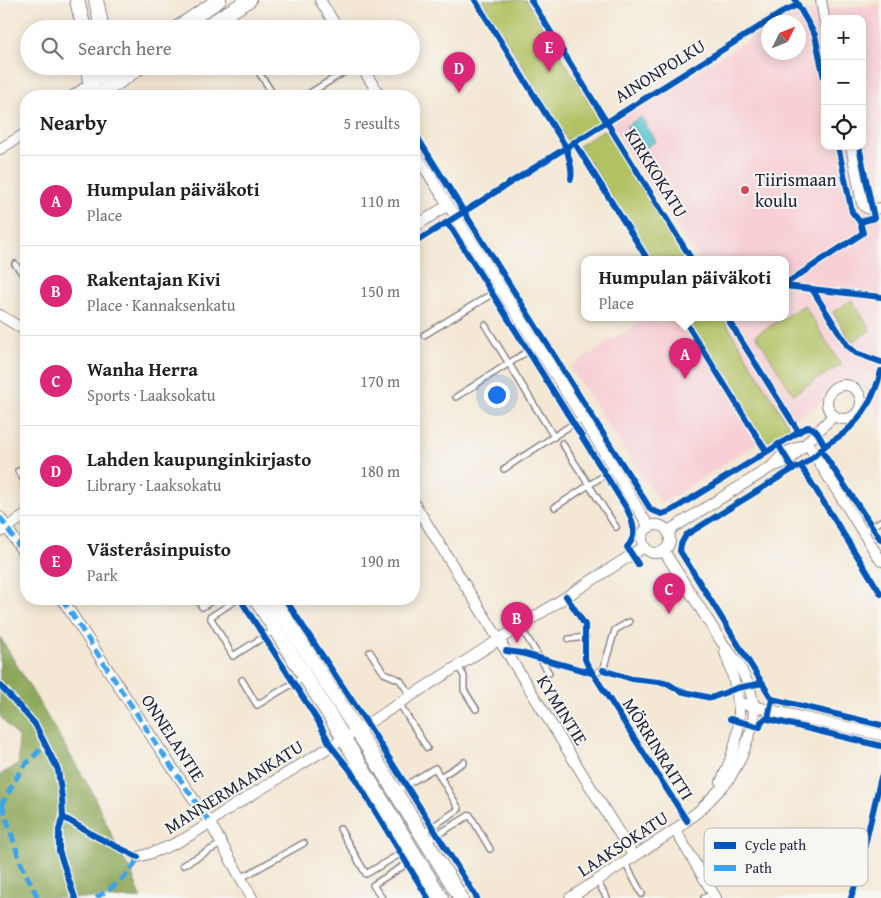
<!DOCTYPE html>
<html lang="en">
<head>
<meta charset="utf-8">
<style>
	:root { --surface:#fff; --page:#f6f6f6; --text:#202124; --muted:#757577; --line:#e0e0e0; --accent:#db2777 }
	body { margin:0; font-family:"Gentium Book Plus",serif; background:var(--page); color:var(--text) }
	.controls { position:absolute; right:15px; top:15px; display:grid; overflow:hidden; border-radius:10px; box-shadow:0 2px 12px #0003 }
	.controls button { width:45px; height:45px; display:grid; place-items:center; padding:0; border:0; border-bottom:1px solid var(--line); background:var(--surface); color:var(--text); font:25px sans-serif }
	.compass { position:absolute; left:761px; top:15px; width:45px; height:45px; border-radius:50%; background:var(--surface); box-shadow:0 2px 12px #0003; rotate:47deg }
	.you { position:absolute; left:496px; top:394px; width:18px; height:18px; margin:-12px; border:4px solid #fff; border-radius:50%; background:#1a73e8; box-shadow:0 0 0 8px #1a73e833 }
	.badge { display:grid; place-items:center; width:32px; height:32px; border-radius:50%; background:var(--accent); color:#fff; font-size:16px; font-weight:700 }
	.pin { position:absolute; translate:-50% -41px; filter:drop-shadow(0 1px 2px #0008) }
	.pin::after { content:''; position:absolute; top:26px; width:18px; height:15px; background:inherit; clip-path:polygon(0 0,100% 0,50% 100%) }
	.popup { position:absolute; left:581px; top:256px; width:208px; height:65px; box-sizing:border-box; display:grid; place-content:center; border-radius:10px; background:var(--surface); filter:drop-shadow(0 1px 4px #0005); font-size:16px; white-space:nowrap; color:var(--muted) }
	.popup b { font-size:19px; color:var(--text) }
	.popup::after { content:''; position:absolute; left:50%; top:100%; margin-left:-10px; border:10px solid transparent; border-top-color:var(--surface) }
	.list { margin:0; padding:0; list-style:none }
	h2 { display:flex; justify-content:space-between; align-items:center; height:65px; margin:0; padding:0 20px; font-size:21px }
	h2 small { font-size:16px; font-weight:400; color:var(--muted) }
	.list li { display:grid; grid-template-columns:32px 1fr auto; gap:15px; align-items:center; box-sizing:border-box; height:90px; padding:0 20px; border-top:1px solid var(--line) }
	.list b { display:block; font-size:19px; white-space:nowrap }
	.list p { margin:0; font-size:16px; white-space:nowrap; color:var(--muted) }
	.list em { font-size:16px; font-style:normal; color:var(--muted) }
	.icon { flex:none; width:28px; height:28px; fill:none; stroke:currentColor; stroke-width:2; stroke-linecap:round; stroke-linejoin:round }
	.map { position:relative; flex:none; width:881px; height:898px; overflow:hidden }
	.search { position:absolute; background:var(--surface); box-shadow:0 2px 12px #0003; left:20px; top:20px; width:400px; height:55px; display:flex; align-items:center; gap:12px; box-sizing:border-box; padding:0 18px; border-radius:28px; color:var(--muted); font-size:19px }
	.panel { position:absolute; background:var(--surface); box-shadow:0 2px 12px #0003; left:20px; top:90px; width:400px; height:515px; border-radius:20px }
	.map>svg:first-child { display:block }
	.built { fill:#f7cfd4; fill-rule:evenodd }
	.green { fill:#b2c163; stroke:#6a724f }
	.forest { fill:#8da759; stroke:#58644a }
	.water { fill:#58c5cd; stroke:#3d7484 }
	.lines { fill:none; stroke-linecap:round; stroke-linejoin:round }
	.service-casing { stroke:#8b8487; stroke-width:8 }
	.minor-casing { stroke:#8b8487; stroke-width:12 }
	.secondary-casing { stroke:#8b8487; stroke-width:16 }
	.service { stroke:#fff; stroke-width:5 }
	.minor { stroke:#fff; stroke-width:10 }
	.secondary { stroke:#fff; stroke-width:14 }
	.quiet { stroke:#3ea2ec; stroke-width:5; stroke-dasharray:10 5; stroke-linecap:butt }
	.cycleway-casing { stroke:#f6f6f2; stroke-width:9 }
	.cycleway { stroke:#0057b8; stroke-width:6 }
	.poi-dot { fill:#d1495b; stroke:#f6f6f2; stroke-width:2 }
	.labels { text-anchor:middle; stroke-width:4; stroke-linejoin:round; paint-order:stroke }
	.street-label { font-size:18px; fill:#22223b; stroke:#f6f6f2 }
	.poi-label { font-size:18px; fill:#22223b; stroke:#f6f6f2; text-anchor:start }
	.key { fill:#f6f6f2; stroke:#b6b6bb; stroke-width:1 }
	.key-label { font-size:14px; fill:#22223b }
</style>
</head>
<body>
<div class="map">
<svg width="881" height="898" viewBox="0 0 881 898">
	<rect width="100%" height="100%" fill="#f6f6f2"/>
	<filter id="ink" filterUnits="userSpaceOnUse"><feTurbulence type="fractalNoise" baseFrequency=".02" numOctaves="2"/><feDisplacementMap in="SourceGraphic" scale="10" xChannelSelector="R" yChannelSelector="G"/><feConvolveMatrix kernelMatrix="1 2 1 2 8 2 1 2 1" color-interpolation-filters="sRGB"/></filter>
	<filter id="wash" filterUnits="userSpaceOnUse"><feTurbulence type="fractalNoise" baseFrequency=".0096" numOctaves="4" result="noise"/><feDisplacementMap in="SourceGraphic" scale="20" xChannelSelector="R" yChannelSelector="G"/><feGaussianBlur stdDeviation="1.12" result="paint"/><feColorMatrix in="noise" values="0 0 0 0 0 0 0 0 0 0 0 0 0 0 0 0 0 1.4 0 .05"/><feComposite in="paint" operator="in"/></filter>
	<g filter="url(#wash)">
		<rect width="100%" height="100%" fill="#f4e7d3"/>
		<path class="built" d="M881,4V418L859,378L661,504L570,367L646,318H785V260H699L610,124L768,28V52H798V22H778L796,12ZM825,19H862V146H825Z"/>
		<g class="green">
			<path d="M482,0H526L602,121L568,141Z"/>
			<path d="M605,129L688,260H651L579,145Z"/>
			<path d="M852,300L871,330L851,342L833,312Z"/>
			<path d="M804,305L841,365L793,394L756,335Z"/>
			<path d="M687,318H723L790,428L765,443Z"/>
		</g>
		<path class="forest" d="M0,637L92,792L122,858L130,868L141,898H0V775L19,764L18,737L0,716Z"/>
		<path class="water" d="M641,117L656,141L642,150L626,126Z"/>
	</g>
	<g filter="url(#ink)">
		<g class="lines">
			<defs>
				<g id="service">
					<path d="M258,71L273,94"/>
					<path d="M269,96L273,94L282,96"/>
					<path d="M305,96L354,66"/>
					<path d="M15,264L26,278"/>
					<path d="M485,325L554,437"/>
					<path d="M424,335L500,289"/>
					<path d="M456,397L536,346"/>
					<path d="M562,443L616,527"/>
					<path d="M504,469L582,418"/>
					<path d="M18,471L26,483"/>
					<path d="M555,507L614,469"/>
					<path d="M863,532L881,521"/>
					<path d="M197,599L202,607L215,599"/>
					<path d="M238,599L210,617L233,656L275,630"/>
					<path d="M520,626L549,673"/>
					<path d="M569,639L586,637"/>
					<path d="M370,652L384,673L400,680L411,696"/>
					<path d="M458,666L464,676V690L476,709"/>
					<path d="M592,673L603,670L615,630L629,622"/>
					<path d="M242,680L257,705L305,676"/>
					<path d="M399,703L427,748"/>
					<path d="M440,777L464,762"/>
					<path d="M396,791L435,768L459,809L423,833"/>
					<path d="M340,829L366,874L410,848"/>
					<path d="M427,841L470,815L490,849"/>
					<path d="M625,863L642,894"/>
					<path d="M183,865L221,844"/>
					<path d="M241,878L304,843"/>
					<path d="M597,881L607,898"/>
					<path d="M382,898L373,885L416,858"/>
					<path d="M704,898L713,893"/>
				</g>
				<g id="minor">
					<path d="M320,0L338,29"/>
					<path d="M821,0L825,23"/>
					<path d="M361,66L380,96"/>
					<path d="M73,96L90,84"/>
					<path d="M851,146L862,203C867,211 873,209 881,208"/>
					<path d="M0,149L26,133"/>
					<path d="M414,151L602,449L649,527"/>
					<path d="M414,227L448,205"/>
					<path d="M0,315L26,331"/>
					<circle cx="844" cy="402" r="17"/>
					<path d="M807,443L881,561"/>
					<path d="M773,465L784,453L801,446"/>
					<path d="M414,503L634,857"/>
					<path d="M0,517L26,557"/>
					<circle cx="656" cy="539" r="14"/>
					<path d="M668,531L771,467L789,461L833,416"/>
					<path d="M0,532L26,515"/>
					<path d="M62,599L159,748L210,823L252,898"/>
					<path d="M739,703L881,735"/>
					<path d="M721,782C745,730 744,705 725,652"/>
					<path d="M675,830L716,898"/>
					<path d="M138,857C168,849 198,833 222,813L367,724L644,547"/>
					<path d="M570,898L675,830L701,809L728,781L741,758L753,725L754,706L749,686L738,663L721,641L664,551"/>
				</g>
				<g id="secondary">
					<path d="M77,0L84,29"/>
					<path d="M96,0L102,29"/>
					<path d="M176,29L219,0"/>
					<path d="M202,29L249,0"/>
					<path d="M88,66L91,90"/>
					<path d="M90,84L119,66"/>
					<path d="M98,96L141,66"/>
					<path d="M256,599L329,714L441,898"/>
					<path d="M272,599L372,754L461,898"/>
				</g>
			</defs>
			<use href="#service" class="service-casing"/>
			<use href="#minor" class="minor-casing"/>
			<use href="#secondary" class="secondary-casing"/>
			<use href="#service" class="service"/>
			<use href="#minor" class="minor"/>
			<use href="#secondary" class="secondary"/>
			<g class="quiet">
				<path d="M0,517L26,557"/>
				<path d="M62,599L159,748L210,823"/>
				<path d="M2,804L21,864L38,898"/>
				<path d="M0,806L2,804L22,768L45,745"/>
				<path d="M96,898C112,887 130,877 138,857"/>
			</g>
			<defs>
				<g id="cycleway">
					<path d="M475,0L566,147C569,159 573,168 571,179"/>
					<path d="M531,0L692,260"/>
					<path d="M795,0L815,35L825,83"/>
					<path d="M414,132L651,510L662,514L671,511L807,427C817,427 820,439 825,446"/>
					<path d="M574,142L648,260"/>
					<path d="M838,146L852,212L860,222L874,218L859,146"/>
					<path d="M446,223L452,229L627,509C633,522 638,535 627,547L638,564"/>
					<path d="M414,243L786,10L798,5"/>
					<path d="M785,284L863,233L860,222"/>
					<path d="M785,286L881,297"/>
					<path d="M812,289L847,345L856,353L881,362"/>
					<path d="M683,318L766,451"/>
					<path d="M727,318L798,431"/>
					<path d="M778,444L793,469L801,466L881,594"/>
					<path d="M821,450L881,540"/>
					<path d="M801,466C810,460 817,454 825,446C831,441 838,438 844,433C864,416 875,396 881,371"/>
					<path d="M566,596L585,625V659L587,664L687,821"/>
					<path d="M240,599L318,721L331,746L350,770L428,898"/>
					<path d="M285,599L370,728L477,898"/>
					<path d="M506,651L521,653L592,673"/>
					<path d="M603,670L632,679L667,683L680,691L711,698L737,688L763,683"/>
					<path d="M0,685L35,724L58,770L62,798L63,817L59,830V851L75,898"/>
					<path d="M772,699L881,725"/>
					<path d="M730,719L760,727L761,722L765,719H768L881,746"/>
					<path d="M768,719L772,699L680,551L681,544L686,535L793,469"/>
					<path d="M63,817L97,837L138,857"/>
					<path d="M851,898L856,883L881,777"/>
				</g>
			</defs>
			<use href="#cycleway" class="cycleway-casing"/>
			<use href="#cycleway" class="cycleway"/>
		</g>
	</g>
	<circle class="poi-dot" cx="745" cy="190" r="5"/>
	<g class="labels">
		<g class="street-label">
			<text transform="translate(660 71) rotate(-32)" y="6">AINONPOLKU</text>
			<text transform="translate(656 173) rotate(58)" y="6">KIRKKOKATU</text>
			<text transform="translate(562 710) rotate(58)" y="6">KYMINTIE</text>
			<text transform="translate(173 738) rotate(57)" y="6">ONNELANTIE</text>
			<text transform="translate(658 749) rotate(58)" y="6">MÖRRINRAITTI</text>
			<text transform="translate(234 787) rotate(-32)" y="6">MANNERMAANKATU</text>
			<text transform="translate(623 844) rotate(-33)" y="6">LAAKSOKATU</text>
		</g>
		<g class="poi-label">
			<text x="755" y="186">Tiirismaan<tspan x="755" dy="21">koulu</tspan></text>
		</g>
	</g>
	<rect x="704" y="828" width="164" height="58" rx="8" class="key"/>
	<rect x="714" y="842" width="22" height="7" fill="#0057b8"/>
	<rect x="714" y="865" width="22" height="6" fill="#3ea2ec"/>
	<g class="key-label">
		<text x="745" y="850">Cycle path</text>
		<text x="745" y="873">Path</text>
	</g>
</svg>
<div class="controls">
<button>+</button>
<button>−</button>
<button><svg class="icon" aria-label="locate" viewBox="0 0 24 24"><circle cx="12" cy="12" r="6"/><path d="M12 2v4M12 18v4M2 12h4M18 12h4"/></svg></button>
</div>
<svg class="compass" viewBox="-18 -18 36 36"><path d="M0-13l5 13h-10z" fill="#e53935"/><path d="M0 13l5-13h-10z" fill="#757577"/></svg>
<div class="you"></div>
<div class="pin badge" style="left:685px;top:379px">A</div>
<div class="popup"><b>Humpulan päiväkoti</b>Place</div>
<div class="pin badge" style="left:517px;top:643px">B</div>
<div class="pin badge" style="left:669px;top:614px">C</div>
<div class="pin badge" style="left:459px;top:93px">D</div>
<div class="pin badge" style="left:549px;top:72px">E</div>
<div class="search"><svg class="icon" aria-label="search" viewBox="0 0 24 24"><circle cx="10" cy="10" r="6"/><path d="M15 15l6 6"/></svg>Search here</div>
<section class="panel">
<h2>Nearby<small>5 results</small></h2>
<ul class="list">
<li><span class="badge">A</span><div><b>Humpulan päiväkoti</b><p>Place</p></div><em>110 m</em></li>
<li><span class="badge">B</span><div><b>Rakentajan Kivi</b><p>Place · Kannaksenkatu</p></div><em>150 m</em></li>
<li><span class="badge">C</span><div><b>Wanha Herra</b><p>Sports · Laaksokatu</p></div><em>170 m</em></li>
<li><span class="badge">D</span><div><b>Lahden kaupunginkirjasto</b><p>Library · Laaksokatu</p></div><em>180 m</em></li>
<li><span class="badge">E</span><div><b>Västeråsinpuisto</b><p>Park</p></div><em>190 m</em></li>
</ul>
</section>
</div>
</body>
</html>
